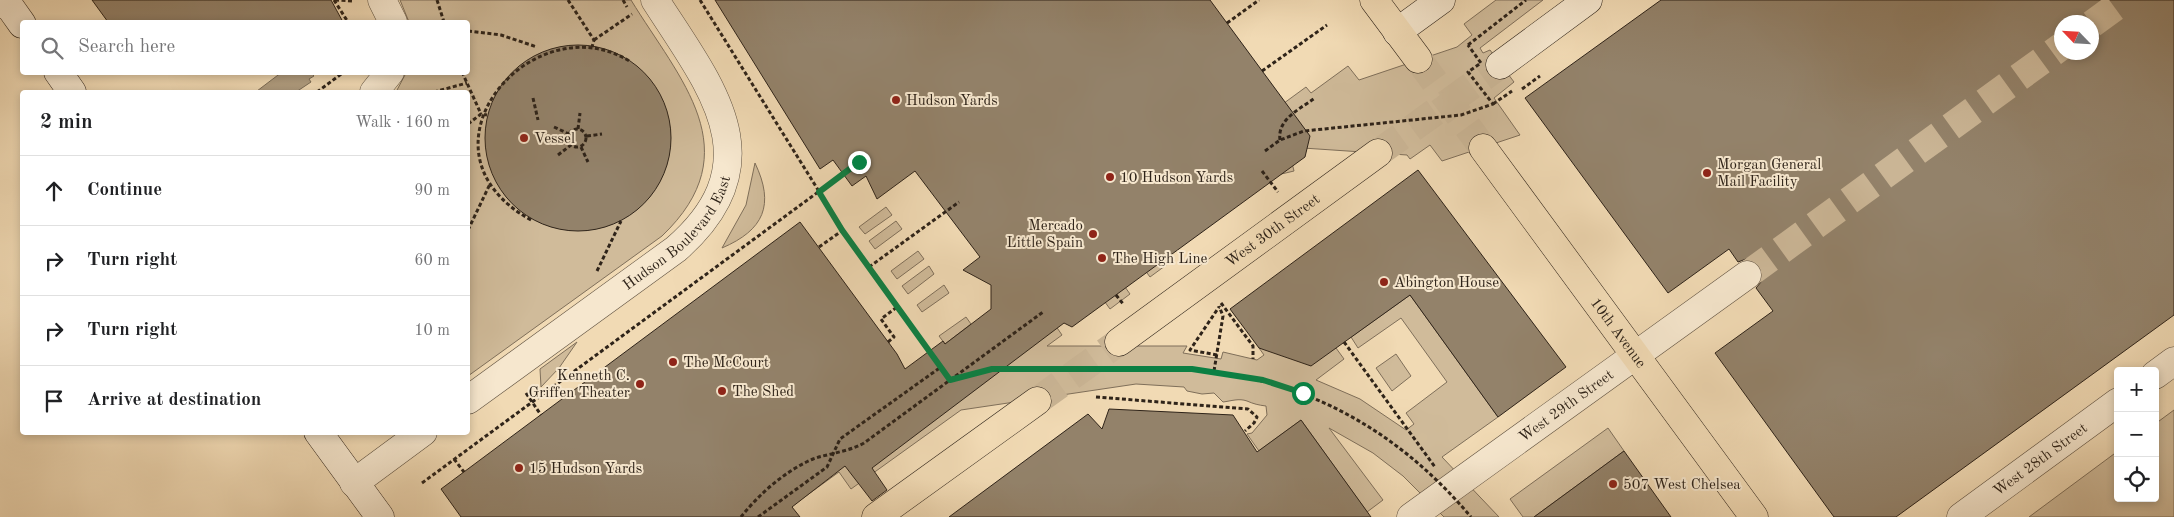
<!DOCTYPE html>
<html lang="en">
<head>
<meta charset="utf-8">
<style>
	:root { --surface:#fff; --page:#f6f6f6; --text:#202124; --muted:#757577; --line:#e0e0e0 }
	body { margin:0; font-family:"Old Standard TT",serif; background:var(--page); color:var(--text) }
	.controls { position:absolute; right:15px; bottom:15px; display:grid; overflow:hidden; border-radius:5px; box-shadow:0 2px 8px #0003 }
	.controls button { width:45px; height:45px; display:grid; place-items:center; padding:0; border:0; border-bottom:1px solid var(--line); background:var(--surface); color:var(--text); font:25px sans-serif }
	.compass { position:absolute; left:2054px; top:15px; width:45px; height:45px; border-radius:50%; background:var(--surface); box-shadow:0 2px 8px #0003; rotate:295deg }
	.stop { position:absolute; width:15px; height:15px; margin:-11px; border:4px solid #0b8043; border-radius:50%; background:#fff }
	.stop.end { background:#0b8043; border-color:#fff; box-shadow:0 1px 5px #0008 }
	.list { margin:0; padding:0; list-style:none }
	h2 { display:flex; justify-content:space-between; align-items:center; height:65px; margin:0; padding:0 20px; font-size:21px }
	h2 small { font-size:16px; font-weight:400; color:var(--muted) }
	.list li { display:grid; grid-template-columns:32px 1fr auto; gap:15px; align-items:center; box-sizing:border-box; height:70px; padding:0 20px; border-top:1px solid var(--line) }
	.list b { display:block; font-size:19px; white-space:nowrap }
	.list em { font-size:16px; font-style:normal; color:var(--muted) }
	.icon { flex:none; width:28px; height:28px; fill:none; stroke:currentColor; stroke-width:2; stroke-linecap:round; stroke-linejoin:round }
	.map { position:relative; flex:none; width:2174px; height:517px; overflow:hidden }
	.search { position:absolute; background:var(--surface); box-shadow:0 2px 8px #0003; left:20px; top:20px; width:450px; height:55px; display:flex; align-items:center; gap:12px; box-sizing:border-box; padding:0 18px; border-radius:5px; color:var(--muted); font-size:19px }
	.panel { position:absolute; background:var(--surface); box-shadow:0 2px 8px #0003; left:20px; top:90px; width:450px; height:345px; border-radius:5px }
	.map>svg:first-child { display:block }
	.green { fill:#d0bb9a; stroke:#7f6f5a }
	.water { fill:#af9c7f; stroke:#7b6c56 }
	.building { fill:#93826a; stroke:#2e2319; fill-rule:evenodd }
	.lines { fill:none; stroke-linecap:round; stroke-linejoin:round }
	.minor-tunnel { stroke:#cab595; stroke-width:28; stroke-dasharray:28 14; stroke-linecap:butt }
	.secondary-tunnel { stroke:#cab595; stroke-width:28; stroke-dasharray:28 14; stroke-linecap:butt }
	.primary-tunnel { stroke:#cab595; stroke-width:28; stroke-dasharray:28 14; stroke-linecap:butt }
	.minor-casing { stroke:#5f5140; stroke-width:29 }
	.secondary-casing { stroke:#2e2319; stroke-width:29 }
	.primary-casing { stroke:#2e2319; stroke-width:29 }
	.path { stroke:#2e2319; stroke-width:3; stroke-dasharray:4 2.5; stroke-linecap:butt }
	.minor { stroke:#f6e7ce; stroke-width:28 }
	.secondary { stroke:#f6e7ce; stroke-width:28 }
	.primary { stroke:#f1dab4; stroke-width:28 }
	.path-bridge { stroke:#2e2319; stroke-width:3; stroke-dasharray:4 2.5; stroke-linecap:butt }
	.route { stroke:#0b8043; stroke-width:6 }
	.poi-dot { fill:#8f2418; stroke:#f6e7ce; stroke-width:2 }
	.labels { text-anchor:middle; stroke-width:4; stroke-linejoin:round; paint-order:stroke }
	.poi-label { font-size:15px; fill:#2e2319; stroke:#f6e7ce; text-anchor:start }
	.street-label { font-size:15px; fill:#2e2319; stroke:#f6e7ce }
</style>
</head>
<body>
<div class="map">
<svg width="2174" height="517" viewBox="0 0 2174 517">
	<rect width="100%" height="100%" fill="#f1dab4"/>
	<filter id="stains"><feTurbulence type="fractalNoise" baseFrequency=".004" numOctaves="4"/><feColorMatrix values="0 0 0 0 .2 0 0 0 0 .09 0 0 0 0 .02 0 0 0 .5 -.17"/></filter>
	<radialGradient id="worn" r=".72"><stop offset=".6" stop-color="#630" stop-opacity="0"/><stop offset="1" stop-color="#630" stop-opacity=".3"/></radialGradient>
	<g class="green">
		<path d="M400,0H631C680,80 751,151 662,236L468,376V92H396L406,73L468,72V22H409Z"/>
		<path d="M1496,0H1543L1480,48L1483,53L1490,50L1514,82L1494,98L1520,135L1442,161L1430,145L1410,159L1407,155L1288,147L1294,171L1273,176L1155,244L1169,263L1150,277L1136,258L1115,273L1130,294L1110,309L1094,287L1051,319L1062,335L1047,346H1187L1183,353L1221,359L1223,352L1257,360L1264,355L1259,348H1336L1344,359L1316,380L1360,399L1406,430L1414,424L1406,413L1447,382L1401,318L1358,348L1351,337L1410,295L1498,417L1442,457L1499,517H1444L1403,476L1373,453L1329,428L1383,500L1367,512L1301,420L1259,451L1247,434L1252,433L1267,415L1266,406C1258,405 1254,404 1247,401C1239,398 1231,401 1223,402L1214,393L1202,394L1187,391L1184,387L1136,384L961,410L851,489L839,472L777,517H718L1306,87L1311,93L1348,66L1359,80L1457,47L1472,35L1464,24Z"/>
		<path d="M755,163C775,205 764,230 722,248L746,205Z"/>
		<path d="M886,207L892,215L865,234L859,227Z"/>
		<path d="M896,221L902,229L875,249L869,241Z"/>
		<path d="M918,251L924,259L897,279L891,271Z"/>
		<path d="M929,266L934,274L908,294L902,286Z"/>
		<path d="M944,285L949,293L922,312L917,305Z"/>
		<path d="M966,317L971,324L945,344L939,336Z"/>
		<path d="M577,342L559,368L541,387L540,369Z"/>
		<path d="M1396,354L1411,376L1392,391L1376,368Z"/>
		<path d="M2174,410V517H2029L2118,451V498H2155V424Z"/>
		<path d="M1608,428L1624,451L1534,517H1523L1510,499Z"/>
	</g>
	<path class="water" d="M282,72L311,73L314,76L309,79L311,82L296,92H258L257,91Z"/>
	<g class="building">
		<path d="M92,0H331L343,22H108Z"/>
		<path d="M715,0H1210L1310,136L1305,157L1072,327L1064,323L872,468L887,490L872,501L845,466L792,507L800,517H461L441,489L800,222L897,354L905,369L943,341L945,344L991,309V285L963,270L980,257L915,171L877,199L866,176L852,186L833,160L820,169Z"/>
		<path d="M1661,0H2174V315L1896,517H1834L1715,353L1773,311L1756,288L1761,282L1763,274L1759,266L1753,261L1746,259L1738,262L1729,249L1668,293L1525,98ZM2062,22H2092V52H2062Z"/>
		<circle cx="578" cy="138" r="93"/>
		<path d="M1418,170L1566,367L1498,417L1410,295L1311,366L1259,348L1230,309Z"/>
		<path d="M1109,409L1233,415L1257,452L1301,420L1371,517H949L1088,414L1102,429Z"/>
		<path d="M1624,451L1671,517H1534Z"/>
	</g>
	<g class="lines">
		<g class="minor-tunnel">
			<path d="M2092,24L2125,0"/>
			<path d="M1747,275L2062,46"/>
		</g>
		<path class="secondary-tunnel" d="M1449,102L1500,65"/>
		<g class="primary-tunnel">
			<path d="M1418,59L1483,148"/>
			<path d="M1378,153L1449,102"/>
			<path d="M1037,401L1119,342"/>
		</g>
		<defs>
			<g id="minor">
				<path d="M382,0L393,22"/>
				<path d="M374,92L390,72"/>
				<path d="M2155,375L2174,361"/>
				<path id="s1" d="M468,400L676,249C776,162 710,86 655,0"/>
				<path d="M354,483L423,432"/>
				<path id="s2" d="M1411,517L1747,275"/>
				<path id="s3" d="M1961,517L2118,402"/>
			</g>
			<g id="secondary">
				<path d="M5,0L22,24"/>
				<path d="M1397,32L1441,0"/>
				<path d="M1500,65L1588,0"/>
				<path d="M58,72L72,92"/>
				<path d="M318,432L380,517"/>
			</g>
			<g id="primary">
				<path d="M1374,0L1418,59"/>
				<path id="s4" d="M1483,148L1754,517"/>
				<path id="s5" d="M1119,342L1378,153"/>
				<path d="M876,517L1037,401"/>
			</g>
		</defs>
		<use href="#minor" class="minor-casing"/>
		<use href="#secondary" class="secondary-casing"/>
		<use href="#primary" class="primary-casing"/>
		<g class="path">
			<path d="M334,0L348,22"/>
			<path d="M335,0L353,1"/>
			<path d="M437,0L444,22"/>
			<path d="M568,0L594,40L592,47"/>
			<path d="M623,0L627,7"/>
			<path d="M700,0L843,230L950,380"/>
			<path d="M1227,23L1259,0"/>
			<path d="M468,31L501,35L537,47"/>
			<path d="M594,40L632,14"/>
			<path d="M1468,45L1526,0"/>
			<path d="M1262,71L1327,25"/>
			<path d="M462,72L481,114"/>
			<path d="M1522,89L1540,76"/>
			<path d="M317,92L344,72"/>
			<path d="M434,92L467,83"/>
			<path d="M533,98L538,120"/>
			<path d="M1493,104L1512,91"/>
			<path d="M468,124L481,114L487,115"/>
			<path d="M554,127L569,134"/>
			<circle cx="577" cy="138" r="9"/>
			<path d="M578,129L580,113"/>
			<path d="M587,136L602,134"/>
			<path d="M1280,140C1277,119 1300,109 1315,98"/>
			<path d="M581,147L588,162"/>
			<path d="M558,155L571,145"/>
			<path d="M1262,171L1278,192"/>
			<path d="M531,220C404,150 533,0 631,62"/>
			<path d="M468,230L490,184"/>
			<path d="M819,247L843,230"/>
			<path d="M869,267L959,202"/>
			<path d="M597,271L621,221"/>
			<path d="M1116,295L1124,305"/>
			<path d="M1221,303L1253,346V359"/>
			<path d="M888,342L894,337L881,319L897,307"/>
			<path d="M1344,342L1435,467"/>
			<path d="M1217,355L1190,350L1219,307"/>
			<path d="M1099,369H1110"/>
			<path d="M1127,369H1164"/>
			<path d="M1214,371L1223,316L1219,306"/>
			<path d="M953,379L992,369H1072"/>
			<path d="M526,393L541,415"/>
			<path d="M1096,397L1248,409L1257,417L1254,423L1245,431"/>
			<path d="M454,459L464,472"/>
			<path d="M422,483L859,162"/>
			<path d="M741,517C759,494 785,471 813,459C830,453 848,452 864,443L1043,312"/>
			<path d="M758,517L827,467L840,439L941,367"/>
		</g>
		<use href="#minor" class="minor"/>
		<use href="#secondary" class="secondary"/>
		<use href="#primary" class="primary"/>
		<g class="path-bridge">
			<path d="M1265,151L1280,140L1304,131L1461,115L1493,104L1468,72L1481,63L1468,45"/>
			<path d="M1072,369H1099"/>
			<path d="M1164,369C1288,369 1392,423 1471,517"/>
		</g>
	</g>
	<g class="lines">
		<path class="route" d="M859,162L819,192L842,230L950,380L992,369H1192L1263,380L1303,393"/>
	</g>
	<g class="poi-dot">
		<circle cx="896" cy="100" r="5"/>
		<circle cx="524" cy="138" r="5"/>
		<circle cx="1707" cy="173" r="5"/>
		<circle cx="1110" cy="177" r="5"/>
		<circle cx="1093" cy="234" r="5"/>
		<circle cx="1102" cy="258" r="5"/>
		<circle cx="1384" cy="282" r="5"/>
		<circle cx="673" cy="362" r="5"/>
		<circle cx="640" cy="384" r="5"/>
		<circle cx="722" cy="391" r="5"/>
		<circle cx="519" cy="468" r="5"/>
		<circle cx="1613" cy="484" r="5"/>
	</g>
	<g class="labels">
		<g class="poi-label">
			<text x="906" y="105">Hudson Yards</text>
			<text x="534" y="143">Vessel</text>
			<text x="1717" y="169">Morgan General<tspan x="1717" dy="17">Mail Facility</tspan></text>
			<text x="1120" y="182">10 Hudson Yards</text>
			<text x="1083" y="230" text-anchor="end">Mercado<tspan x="1083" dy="17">Little Spain</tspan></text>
			<text x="1112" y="263">The High Line</text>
			<text x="1394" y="287">Abington House</text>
			<text x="683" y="367">The McCourt</text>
			<text x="630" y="380" text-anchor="end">Kenneth C.<tspan x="630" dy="17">Griffen Theater</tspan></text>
			<text x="732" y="396">The Shed</text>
			<text x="529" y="473">15 Hudson Yards</text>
			<text x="1623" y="489">507 West Chelsea</text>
		</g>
		<g class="street-label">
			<text dy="5" stroke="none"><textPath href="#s1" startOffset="270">Hudson Boulevard East</textPath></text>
			<text dy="5" stroke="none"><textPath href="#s5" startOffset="190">West 30th Street</textPath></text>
			<text dy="5" stroke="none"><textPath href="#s4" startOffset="229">10th Avenue</textPath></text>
			<text dy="5" stroke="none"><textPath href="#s2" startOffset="191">West 29th Street</textPath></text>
			<text dy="5" stroke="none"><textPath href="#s3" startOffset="98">West 28th Street</textPath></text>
		</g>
	</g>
	<rect width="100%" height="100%" filter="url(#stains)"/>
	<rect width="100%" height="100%" fill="url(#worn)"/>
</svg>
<div class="controls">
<button>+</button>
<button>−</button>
<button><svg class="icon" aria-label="locate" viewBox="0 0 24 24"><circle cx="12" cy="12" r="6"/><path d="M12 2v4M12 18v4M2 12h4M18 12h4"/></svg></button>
</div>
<svg class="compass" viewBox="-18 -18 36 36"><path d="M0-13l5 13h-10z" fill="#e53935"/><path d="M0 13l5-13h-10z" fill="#757577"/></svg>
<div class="stop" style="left:1303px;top:393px"></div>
<div class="stop end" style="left:859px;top:162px"></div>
<div class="search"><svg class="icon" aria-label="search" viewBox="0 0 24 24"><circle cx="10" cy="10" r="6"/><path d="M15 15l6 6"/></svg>Search here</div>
<section class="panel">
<h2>2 min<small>Walk · 160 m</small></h2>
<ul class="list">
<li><svg class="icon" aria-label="ahead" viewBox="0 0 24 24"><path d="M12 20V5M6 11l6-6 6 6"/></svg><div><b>Continue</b></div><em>90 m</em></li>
<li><svg class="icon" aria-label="right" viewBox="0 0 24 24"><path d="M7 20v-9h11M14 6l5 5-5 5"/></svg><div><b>Turn right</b></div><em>60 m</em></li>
<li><svg class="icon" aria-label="right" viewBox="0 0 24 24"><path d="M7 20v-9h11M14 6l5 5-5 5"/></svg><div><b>Turn right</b></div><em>10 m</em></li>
<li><svg class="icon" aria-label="arrive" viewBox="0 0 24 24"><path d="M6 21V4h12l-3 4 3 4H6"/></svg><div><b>Arrive at destination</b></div></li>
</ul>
</section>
</div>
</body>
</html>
